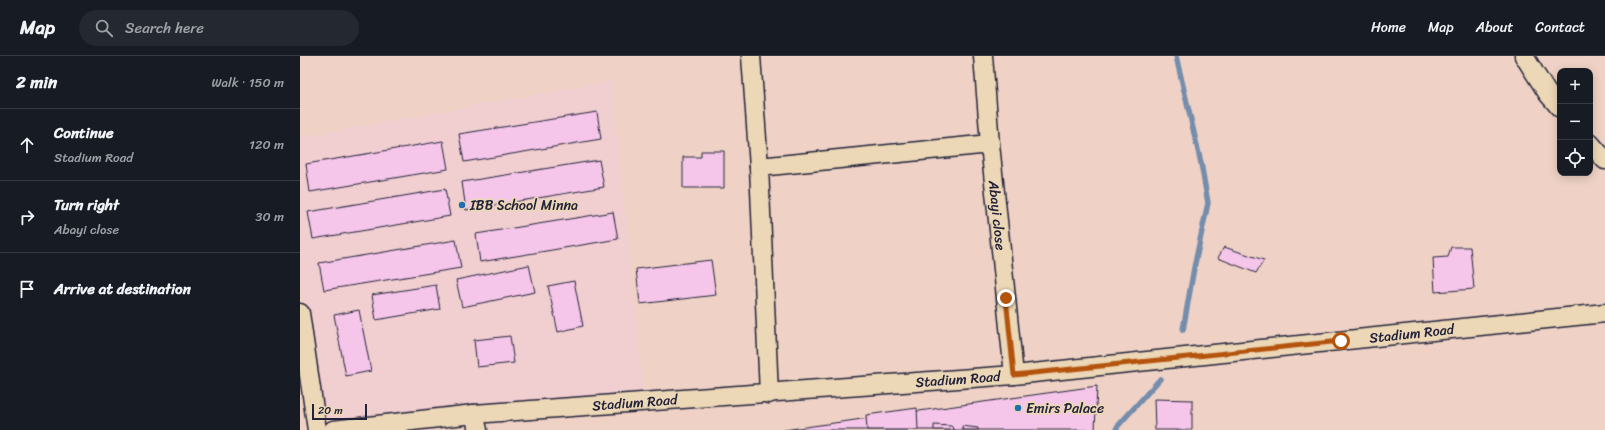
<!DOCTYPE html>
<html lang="en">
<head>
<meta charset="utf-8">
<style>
	:root { --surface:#171b24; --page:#242831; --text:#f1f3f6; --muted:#9ea1a6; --line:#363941 }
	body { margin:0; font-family:Sriracha,sans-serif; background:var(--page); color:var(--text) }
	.controls { position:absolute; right:12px; top:12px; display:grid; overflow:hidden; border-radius:8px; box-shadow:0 2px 10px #0003 }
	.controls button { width:36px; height:36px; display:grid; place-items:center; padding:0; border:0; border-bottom:1px solid var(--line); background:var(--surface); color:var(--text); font:20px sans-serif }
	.scale { position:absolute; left:12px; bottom:10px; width:55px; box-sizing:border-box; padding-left:4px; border:2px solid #22223b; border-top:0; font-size:11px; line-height:14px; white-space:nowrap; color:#22223b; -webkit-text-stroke:3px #ecd7b6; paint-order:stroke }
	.stop { position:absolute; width:12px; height:12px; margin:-9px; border:3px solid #b45309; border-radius:50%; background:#fff }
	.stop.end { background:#b45309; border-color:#fff; box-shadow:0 1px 4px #0008 }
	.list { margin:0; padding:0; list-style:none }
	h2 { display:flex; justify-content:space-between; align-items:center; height:52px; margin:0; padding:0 16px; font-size:17px }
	h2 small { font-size:13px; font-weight:400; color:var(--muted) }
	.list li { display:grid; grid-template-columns:26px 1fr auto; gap:12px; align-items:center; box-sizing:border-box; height:72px; padding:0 16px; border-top:1px solid var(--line) }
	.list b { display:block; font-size:15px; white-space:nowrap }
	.list p { margin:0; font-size:13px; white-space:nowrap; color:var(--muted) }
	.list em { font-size:13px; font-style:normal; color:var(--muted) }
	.icon { flex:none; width:22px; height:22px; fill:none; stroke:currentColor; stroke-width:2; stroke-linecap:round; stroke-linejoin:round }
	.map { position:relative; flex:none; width:1305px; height:374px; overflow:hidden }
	header { display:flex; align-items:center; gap:24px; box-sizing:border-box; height:56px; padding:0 20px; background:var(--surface); border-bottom:1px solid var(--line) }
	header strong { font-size:19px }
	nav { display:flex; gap:22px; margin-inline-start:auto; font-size:14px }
	.search { width:280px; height:36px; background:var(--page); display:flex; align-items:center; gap:10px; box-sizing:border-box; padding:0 14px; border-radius:22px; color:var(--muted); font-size:15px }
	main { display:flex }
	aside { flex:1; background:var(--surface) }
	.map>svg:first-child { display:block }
	.built { fill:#f1ced0 }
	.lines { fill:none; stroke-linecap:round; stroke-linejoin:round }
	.stream { stroke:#758dac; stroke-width:5.5 }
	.building { fill:#f5c6e9; stroke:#22223b }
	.minor-casing { stroke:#22223b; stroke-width:21 }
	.minor { stroke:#ecd7b6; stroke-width:18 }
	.route { stroke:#b45309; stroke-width:5 }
	.poi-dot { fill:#1f6fb2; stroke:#ecd7b6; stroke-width:1.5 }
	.labels { text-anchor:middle; stroke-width:3.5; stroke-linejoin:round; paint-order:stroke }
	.poi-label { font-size:14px; fill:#22223b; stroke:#ecd7b6; text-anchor:start }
	.street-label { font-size:14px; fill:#22223b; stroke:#ecd7b6 }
</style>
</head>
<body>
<header>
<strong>Map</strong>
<div class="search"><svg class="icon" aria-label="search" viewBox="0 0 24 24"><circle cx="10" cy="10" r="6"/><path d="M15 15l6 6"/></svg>Search here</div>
<nav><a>Home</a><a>Map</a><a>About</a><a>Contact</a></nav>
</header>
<main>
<aside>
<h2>2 min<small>Walk · 150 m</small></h2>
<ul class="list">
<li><svg class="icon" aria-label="ahead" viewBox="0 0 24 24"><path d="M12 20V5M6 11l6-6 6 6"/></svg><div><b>Continue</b><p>Stadium Road</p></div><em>120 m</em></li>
<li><svg class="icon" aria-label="right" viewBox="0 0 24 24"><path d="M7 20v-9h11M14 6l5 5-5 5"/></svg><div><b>Turn right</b><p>Abayi close</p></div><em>30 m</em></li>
<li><svg class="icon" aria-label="arrive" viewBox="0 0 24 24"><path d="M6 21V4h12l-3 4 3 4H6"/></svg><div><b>Arrive at destination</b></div></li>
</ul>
</aside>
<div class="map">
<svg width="1305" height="374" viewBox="0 0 1305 374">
	<rect width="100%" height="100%" fill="#efd2c5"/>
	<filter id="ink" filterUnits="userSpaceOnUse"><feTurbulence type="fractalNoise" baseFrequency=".025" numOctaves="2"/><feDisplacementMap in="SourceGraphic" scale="8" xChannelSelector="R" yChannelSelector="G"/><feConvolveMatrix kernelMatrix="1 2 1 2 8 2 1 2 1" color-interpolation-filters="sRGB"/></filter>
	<g filter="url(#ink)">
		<path class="built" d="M311,25L344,340L173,351L21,369L0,218V81Z"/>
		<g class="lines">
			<g class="stream">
				<path d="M876,0L901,107L908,147L894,212L883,274"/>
				<path d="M817,374V371L860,323"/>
			</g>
		</g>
		<g class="building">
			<path d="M297,56L301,83L164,106L159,78Z"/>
			<path d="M143,85L148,113L10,136L6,108Z"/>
			<path d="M401,95H424V132H383V101H401Z"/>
			<path d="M299,104L304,131L166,154L162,126Z"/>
			<path d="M145,133L150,160L13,183L8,156Z"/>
			<path d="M313,156L318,183L180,206L176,178Z"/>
			<path d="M156,184L161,212L24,234L19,207Z"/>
			<path d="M924,191L964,204L956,217L918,202Z"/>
			<path d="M1151,191H1170L1174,233L1135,236L1133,202L1148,201Z"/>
			<path d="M411,204L416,239L340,248L336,213Z"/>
			<path d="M229,209L235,236L162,251L156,224Z"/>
			<path d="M274,225L283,270L258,276L248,230Z"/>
			<path d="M136,229L140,253L76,264L72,239Z"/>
			<path d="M59,254L71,315L46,320L34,259Z"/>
			<path d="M210,280L214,307L177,311L174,284Z"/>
			<path d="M797,330L795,374H484Z"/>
			<path d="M854,343L892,344V374H855Z"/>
			<path d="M617,352L618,374H567L566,359Z"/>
			<path d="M634,369L651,370L655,374H634Z"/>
			<path d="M662,370L678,372V374H663Z"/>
		</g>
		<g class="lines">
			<defs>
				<g id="minor">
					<path d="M451,0L459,111L469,338"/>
					<path id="s1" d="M683,0L690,88L714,319"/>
					<path d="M1224,0L1248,38L1260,52"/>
					<path d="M1290,87L1305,104"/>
					<path d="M459,111L690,88"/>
					<path d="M0,257L17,374"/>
					<path d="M174,358L178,374"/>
					<path id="s2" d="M33,374L174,358L714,319L1305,257"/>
				</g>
			</defs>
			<use href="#minor" class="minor-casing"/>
			<use href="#minor" class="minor"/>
		</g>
	</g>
	<g class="lines" filter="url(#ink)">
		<path class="route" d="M706,242L714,319L1041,285"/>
	</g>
	<g class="poi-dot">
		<circle cx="162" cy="149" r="4"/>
		<circle cx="718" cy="352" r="4"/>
	</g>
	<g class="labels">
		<g class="poi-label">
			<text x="170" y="154">IBB School Minna</text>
			<text x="726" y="357">Emirs Palace</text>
		</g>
		<g class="street-label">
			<text dy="5" stroke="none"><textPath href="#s1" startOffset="160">Abayi close</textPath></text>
			<text dy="5" stroke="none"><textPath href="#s2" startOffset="1083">Stadium Road</textPath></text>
			<text dy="5" stroke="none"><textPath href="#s2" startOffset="627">Stadium Road</textPath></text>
			<text dy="5" stroke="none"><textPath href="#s2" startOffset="303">Stadium Road</textPath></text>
		</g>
	</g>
</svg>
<div class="controls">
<button>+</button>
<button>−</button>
<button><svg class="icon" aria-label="locate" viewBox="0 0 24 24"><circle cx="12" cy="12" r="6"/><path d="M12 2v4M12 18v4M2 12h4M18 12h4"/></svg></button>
</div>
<div class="scale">20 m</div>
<div class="stop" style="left:1041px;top:285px"></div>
<div class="stop end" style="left:706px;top:242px"></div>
</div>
</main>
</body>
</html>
